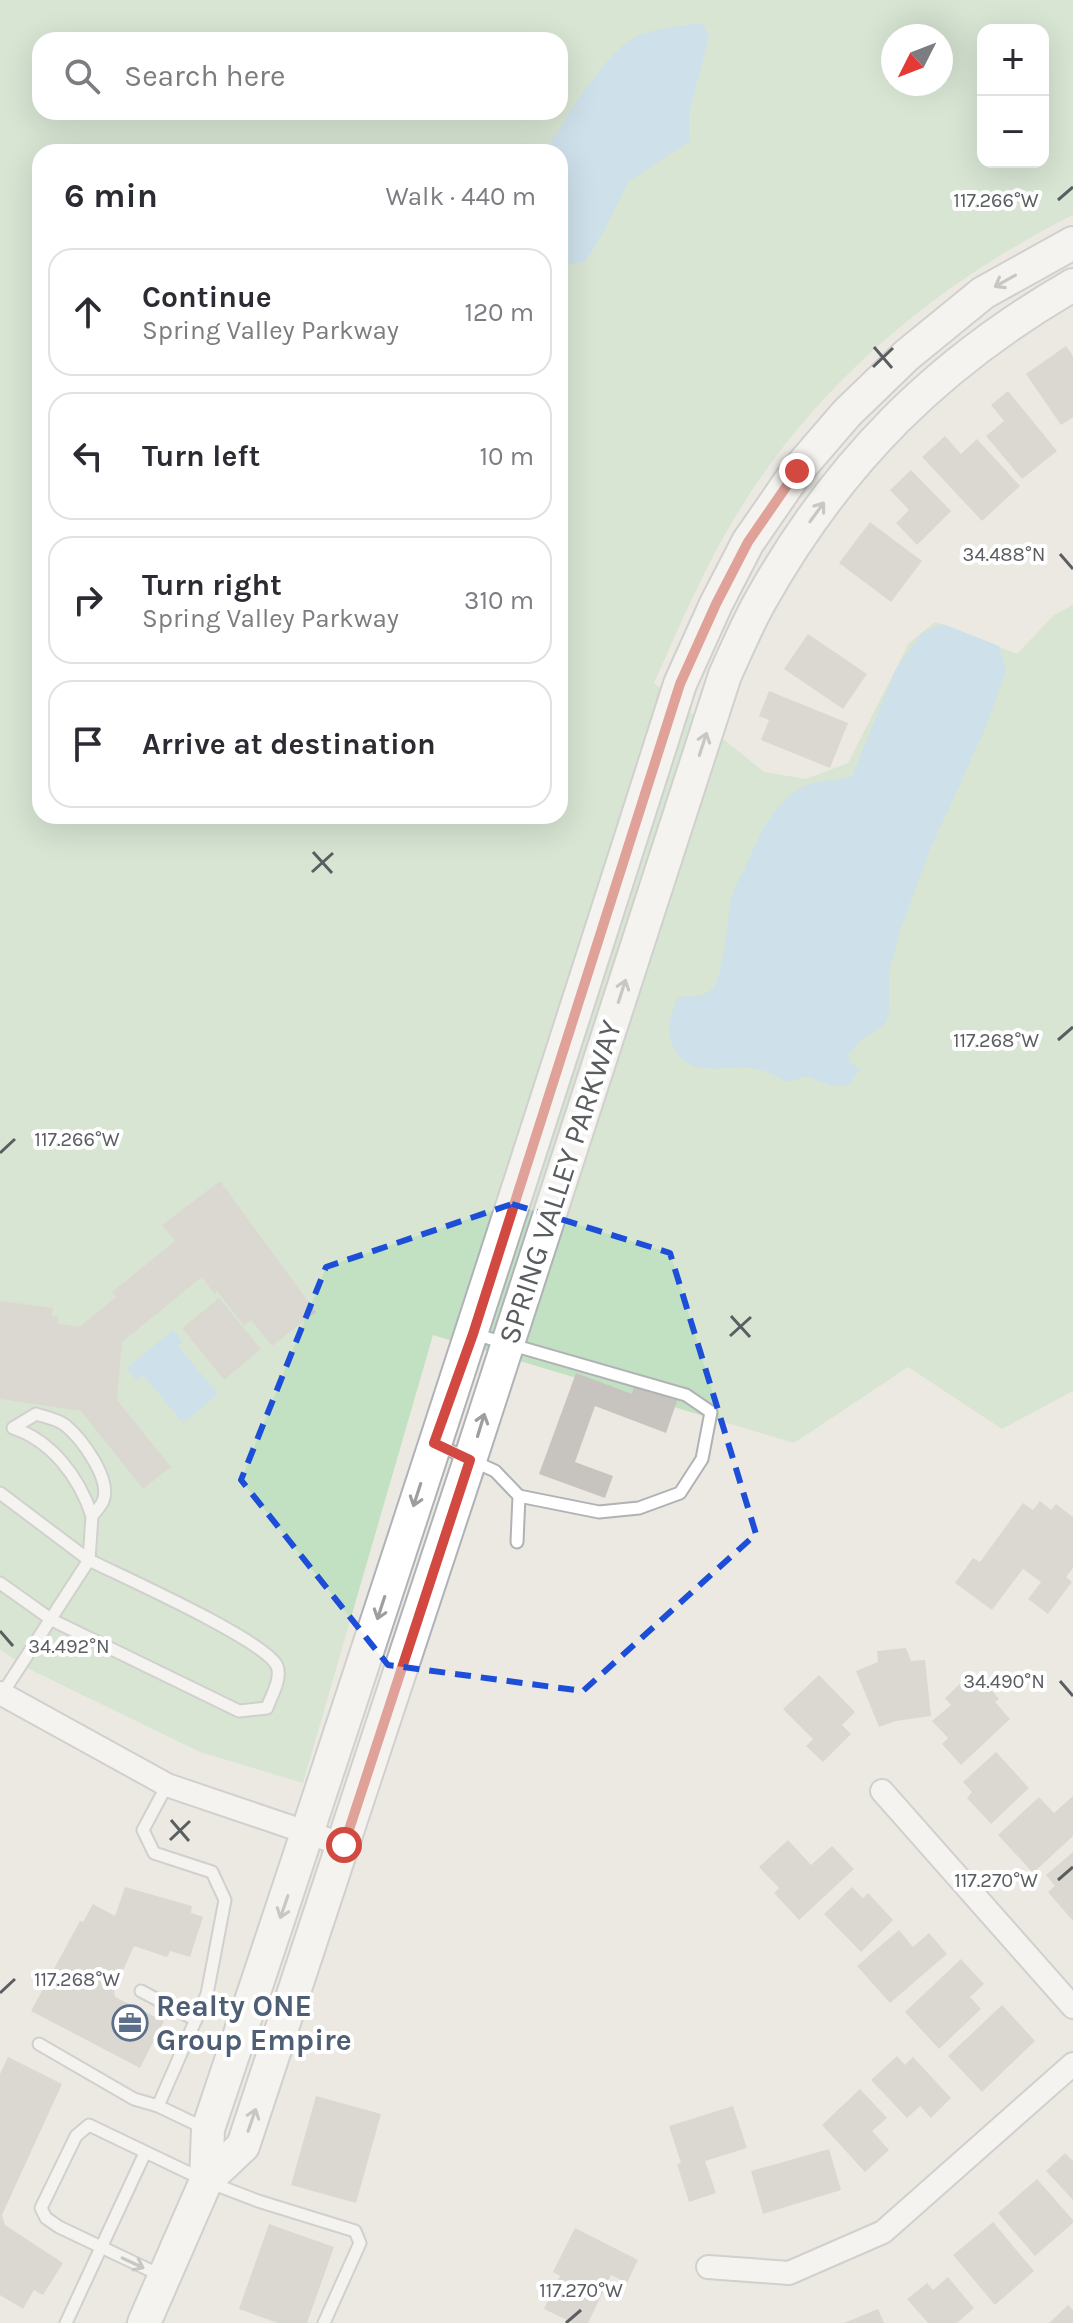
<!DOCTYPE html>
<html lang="en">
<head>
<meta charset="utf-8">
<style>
	:root { --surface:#fff; --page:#f7f7f7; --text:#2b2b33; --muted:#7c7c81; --line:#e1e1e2 }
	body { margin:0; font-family:Karla,sans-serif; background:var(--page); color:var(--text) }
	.controls { position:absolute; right:24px; top:24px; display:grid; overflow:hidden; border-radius:16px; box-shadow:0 8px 32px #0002 }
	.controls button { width:72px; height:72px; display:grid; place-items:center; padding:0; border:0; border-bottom:2px solid var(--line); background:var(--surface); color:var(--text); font:40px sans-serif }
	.compass { position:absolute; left:881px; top:24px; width:72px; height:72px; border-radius:50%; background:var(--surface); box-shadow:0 8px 32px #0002; rotate:228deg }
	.stop { position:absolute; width:24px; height:24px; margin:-18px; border:6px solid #d24941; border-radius:50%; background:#fff }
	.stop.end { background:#d24941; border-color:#fff; box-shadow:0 2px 8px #0008 }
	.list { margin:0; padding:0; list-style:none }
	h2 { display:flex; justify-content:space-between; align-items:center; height:104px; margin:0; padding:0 32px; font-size:34px }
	h2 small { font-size:26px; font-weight:400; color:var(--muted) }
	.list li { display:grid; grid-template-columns:52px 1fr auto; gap:24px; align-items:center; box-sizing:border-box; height:128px; margin:0 16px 16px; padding:0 16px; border:2px solid var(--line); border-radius:24px }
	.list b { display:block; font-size:30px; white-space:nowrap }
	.list p { margin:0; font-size:26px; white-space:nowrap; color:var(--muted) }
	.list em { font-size:26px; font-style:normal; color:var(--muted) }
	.icon { flex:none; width:44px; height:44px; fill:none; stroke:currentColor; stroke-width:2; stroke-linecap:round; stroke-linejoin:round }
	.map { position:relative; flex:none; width:1073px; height:2323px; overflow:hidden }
	.search { position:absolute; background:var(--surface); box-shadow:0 8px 32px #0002; left:32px; top:32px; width:536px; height:88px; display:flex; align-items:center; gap:20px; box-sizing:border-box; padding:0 28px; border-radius:24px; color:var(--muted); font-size:30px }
	.panel { position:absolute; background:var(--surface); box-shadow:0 8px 32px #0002; left:32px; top:144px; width:536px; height:680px; border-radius:24px }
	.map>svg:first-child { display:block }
	.green { fill:#c2e0c2; fill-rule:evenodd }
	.water { fill:#aad5f3 }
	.building { fill:#c7c4bf }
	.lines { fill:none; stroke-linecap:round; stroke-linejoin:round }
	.lane-casing { stroke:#b0b2b6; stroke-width:15 }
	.street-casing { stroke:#b0b2b6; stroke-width:26 }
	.secondary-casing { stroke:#afb2b6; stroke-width:36 }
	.lane { stroke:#fff; stroke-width:11 }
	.street { stroke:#fff; stroke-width:22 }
	.secondary { stroke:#fff; stroke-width:32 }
	.oneway { stroke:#9c9ea0 }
	.route { stroke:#d24941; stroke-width:10 }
	.marked { fill:none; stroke:#1d4ed8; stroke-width:6; stroke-dasharray:16 10; stroke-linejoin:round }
	.ticks { fill:none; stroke:#5a5e61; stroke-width:3 }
	.labels { text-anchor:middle; stroke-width:8; stroke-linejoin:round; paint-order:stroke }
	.street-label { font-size:30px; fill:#5a5e61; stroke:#fff }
	.service-label { font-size:30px; font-weight:bold; fill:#4e5e75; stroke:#fff; text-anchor:start }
	.ticks-label { font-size:20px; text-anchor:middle; fill:#5a5e61; stroke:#fff; stroke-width:8; stroke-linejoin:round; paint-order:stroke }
</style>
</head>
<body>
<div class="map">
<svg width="1073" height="2323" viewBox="0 0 1073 2323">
	<rect width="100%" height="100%" fill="#ebe9e2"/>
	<path class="green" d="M0,0H1073V215C939,282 820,380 740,509C706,563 680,625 654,683L764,772L806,779L848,763L909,643L935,622L1017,654L1054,615L1073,605V1391L1002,1429L908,1367L794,1443L433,1335L303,1783L200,1752L27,1668L0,1649ZM983,30H1043V162H983ZM893,36H941V84H893ZM40,40H560V112H40ZM40,152H560V816H40Z"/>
	<g class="water">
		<path d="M702,23L709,36L689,113V142L629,181L601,236L585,262L560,265V152H545C565,121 606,48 640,35C659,28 681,26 702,23Z"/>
		<path d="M943,624L999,646L1006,670L986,727L930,850L900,931L889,972V1014L884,1026L861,1040L848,1055L851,1063L860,1070L848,1086H832L806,1076C780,1087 784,1077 761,1070C732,1061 694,1082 675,1050C664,1031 671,1015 678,997C690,995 704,998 713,988C723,976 728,920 730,904C731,892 739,880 744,870C757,840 770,807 799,789C815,779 835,782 852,776L896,669L922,633Z"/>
		<path d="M173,1330L183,1342L178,1346L218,1394L183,1423L143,1375L136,1380L127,1368Z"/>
	</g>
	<g class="building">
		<path d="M1066,346L1073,356V417L1061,425L1026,374Z"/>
		<path d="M1008,391L1057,451L1022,479L986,436L1004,421L991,405Z"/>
		<path d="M945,436L961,454L977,439L1020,486L982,521L922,457Z"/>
		<path d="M911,470L951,511L917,545L896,523L909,510L890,490Z"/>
		<path d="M870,522L922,561L891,602L839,563Z"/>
		<path d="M808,634L867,674L843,709L784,669Z"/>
		<path d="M769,691L848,723L830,768L761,740L769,720L759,716Z"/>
		<path d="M220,1181L316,1312L272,1346L251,1320L244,1326L217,1291L214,1294L202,1277L122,1342L117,1400L171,1467L143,1489L81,1411L0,1399V1301L53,1308L52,1316L59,1317L57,1323L79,1327L116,1297L112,1292L175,1241L162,1225Z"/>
		<path d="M219,1298L261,1349L224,1380L182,1328Z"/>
		<path d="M576,1373L632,1394L635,1383L678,1398L666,1433L595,1406L575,1462L613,1476L605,1498L539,1474Z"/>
		<path d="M1040,1501L1051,1510L1056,1504L1073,1517V1568L1066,1577L1072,1582L1048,1614L1028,1599L1041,1582L1023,1569L992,1610L955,1583L973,1558L980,1562L1023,1503L1033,1510Z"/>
		<path d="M906,1648L911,1661L925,1660L931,1716L896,1721L879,1727L856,1671L878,1662L877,1651Z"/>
		<path d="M819,1675L855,1712L842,1725L851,1734L823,1762L806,1746L813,1739L783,1709Z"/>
		<path d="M966,1678L978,1691L986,1684L999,1699L995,1702L1010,1719L961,1765L942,1744L948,1738L932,1721L951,1705L945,1698Z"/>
		<path d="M996,1752L1029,1788L991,1824L967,1798L972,1792L963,1782Z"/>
		<path d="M1073,1796V1836L1033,1873L998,1835L1039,1797L1054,1813Z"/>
		<path d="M788,1840L811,1865L832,1846L854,1869L799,1920L774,1893L779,1888L759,1867Z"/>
		<path d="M1073,1852V1921L1048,1892L1055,1886L1046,1875Z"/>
		<path d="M125,1887L192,1906L191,1913L203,1917L190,1957L170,1951L167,1957L134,1946L114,1990L115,1997L164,2021L140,2068L31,2011L80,1921L83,1922L93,1904L115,1916Z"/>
		<path d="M852,1887L863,1898L868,1893L893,1920L861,1952L824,1914Z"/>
		<path d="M899,1930L913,1947L929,1933L947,1954L890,2003L857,1966Z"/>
		<path d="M961,1959L984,1984L970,1997L981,2009L939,2049L905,2012Z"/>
		<path d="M1002,2005L1035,2041L982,2092L948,2056Z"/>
		<path d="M897,2056L905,2065L913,2057L951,2098L931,2118L920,2106L907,2118L871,2080Z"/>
		<path d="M8,2057L62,2084L2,2215L5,2225L63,2263L43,2295L34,2290L23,2309L0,2295V2074Z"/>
		<path d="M860,2089L887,2118L872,2131L889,2150L865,2172L822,2125Z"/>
		<path d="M316,2096L381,2114L356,2203L291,2185Z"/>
		<path d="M733,2106L747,2148L705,2161L716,2193L689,2202L677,2164L681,2163L669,2126Z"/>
		<path d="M829,2149L841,2190L763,2214L751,2171Z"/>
		<path d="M1065,2153L1073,2161V2200L1046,2171Z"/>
		<path d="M1037,2179L1073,2220V2223L1035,2256L998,2213Z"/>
		<path d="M993,2222L1034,2271L995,2305L953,2255Z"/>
		<path d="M269,2224L334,2247L307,2323H278L239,2309Z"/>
		<path d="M575,2228L638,2260L627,2283L611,2275L588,2323H573L544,2309L560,2276L553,2272Z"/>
		<path d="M948,2277L974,2308L957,2323H928L907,2299L927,2283L933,2290Z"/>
		<path d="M1068,2305L1073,2310V2323H1049Z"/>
		<path d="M878,2309L884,2323H844Z"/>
	</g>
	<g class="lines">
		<defs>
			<g id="lane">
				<path d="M474,1334L686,1395L711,1412L702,1459L680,1493L639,1508L599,1512L519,1496"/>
				<path d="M36,1414C45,1417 57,1419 65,1425C81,1438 112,1479 103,1501C101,1506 96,1511 92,1516C79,1477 52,1441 13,1428Z"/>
				<path d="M438,1445L495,1471L519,1496L517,1542"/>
				<path d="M0,1493L89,1560L2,1694"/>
				<path d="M0,1583L52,1620L239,1711L267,1708C271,1696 282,1679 277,1666C265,1640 121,1576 89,1560L92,1516"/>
				<path d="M141,1991L196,2020"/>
				<path d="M39,2044L134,2099L158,2106L204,2128"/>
				<path d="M158,2106L207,1994L225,1900L212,1872L154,1853L143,1830L167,1785"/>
				<path d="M160,2275L59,2227L46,2218L41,2208L76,2136L89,2125L206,2181L258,2201L355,2231L360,2243L324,2323"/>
				<path d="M66,2323L145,2153"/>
			</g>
			<g id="street">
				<path d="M0,1693L167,1785L344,1845"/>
				<path d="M882,1791L1073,2007"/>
				<path d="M708,2267L789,2273L883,2232L1073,2064"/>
			</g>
			<g id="secondary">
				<path d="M206,2181L243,2146L470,1460L725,675C737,649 748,622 762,598C839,461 938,363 1073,285"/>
				<path d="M144,2323L206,2181L208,2129C370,1649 526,1167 680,684L716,604L748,542L797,471L847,413L907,355L983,293L1073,243"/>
			</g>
		</defs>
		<use href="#lane" class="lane-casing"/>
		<use href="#street" class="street-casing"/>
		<use href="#secondary" class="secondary-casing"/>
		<use href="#lane" class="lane"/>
		<use href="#street" class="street"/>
		<use href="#secondary" class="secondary"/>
	</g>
	<defs><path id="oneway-shaft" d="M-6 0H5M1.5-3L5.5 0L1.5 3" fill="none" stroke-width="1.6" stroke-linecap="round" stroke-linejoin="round" transform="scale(2)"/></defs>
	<g class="oneway">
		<use href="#oneway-shaft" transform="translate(1005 281) rotate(151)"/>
		<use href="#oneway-shaft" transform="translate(817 512) rotate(-54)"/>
		<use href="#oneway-shaft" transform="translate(703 744) rotate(-72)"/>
		<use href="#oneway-shaft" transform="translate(622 991) rotate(-72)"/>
		<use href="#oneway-shaft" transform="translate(481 1425) rotate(-73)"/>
		<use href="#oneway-shaft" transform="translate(417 1495) rotate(108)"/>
		<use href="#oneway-shaft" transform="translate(381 1608) rotate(108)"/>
		<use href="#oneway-shaft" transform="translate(284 1907) rotate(109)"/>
		<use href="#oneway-shaft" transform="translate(252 2120) rotate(-71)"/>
		<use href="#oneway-shaft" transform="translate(133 2263) rotate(25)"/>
	</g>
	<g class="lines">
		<path class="route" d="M344,1845L470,1460L434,1443L473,1334L680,684L716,604L748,542L797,471"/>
	</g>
	<path d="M0 0H1073V2323H0ZM512,1204L670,1253L756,1534L583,1691L388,1665L241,1480L326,1267Z" fill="#ebe9e2" fill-opacity=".55" fill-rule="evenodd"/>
	<path class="marked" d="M512,1204L670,1253L756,1534L583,1691L388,1665L241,1480L326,1267Z"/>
	<path class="ticks" d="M1058,200L1073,187M874,347L892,368M873,367L893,348M1060,554L1073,569M313,852L332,873M312,872L333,853M1058,1040L1073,1027M0,1153L15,1139M731,1316L750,1337M730,1336L751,1317M0,1631L13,1646M1060,1681L1073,1696M171,1820L189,1841M170,1840L190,1821M1058,1880L1073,1867M0,1993L15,1979M566,2323L581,2310"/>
	<defs>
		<symbol id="office-ring" viewBox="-11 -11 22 22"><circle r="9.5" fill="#fff" stroke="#5c6f8a" stroke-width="1.5"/><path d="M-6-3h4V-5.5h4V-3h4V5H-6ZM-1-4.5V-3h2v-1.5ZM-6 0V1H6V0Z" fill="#5c6f8a"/></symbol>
	</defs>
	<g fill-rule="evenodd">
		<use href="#office-ring" x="110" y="2003" width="40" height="40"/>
	</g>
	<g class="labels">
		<g class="street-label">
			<text transform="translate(560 1182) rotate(-72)" y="10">SPRING VALLEY PARKWAY</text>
		</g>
		<g class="service-label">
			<text x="156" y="2016">Realty ONE<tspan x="156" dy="34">Group Empire</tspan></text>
		</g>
	</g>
	<g class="ticks-label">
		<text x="996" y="207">117.266°W</text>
		<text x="1004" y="561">34.488°N</text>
		<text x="996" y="1047">117.268°W</text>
		<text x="77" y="1146">117.266°W</text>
		<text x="69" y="1653">34.492°N</text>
		<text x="1004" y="1688">34.490°N</text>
		<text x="996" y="1887">117.270°W</text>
		<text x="77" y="1986">117.268°W</text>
		<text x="581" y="2297">117.270°W</text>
	</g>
</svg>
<div class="controls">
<button>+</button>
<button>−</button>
</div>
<svg class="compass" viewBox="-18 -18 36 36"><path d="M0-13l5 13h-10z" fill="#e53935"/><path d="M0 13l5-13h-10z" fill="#7c7c81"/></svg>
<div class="stop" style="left:344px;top:1845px"></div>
<div class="stop end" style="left:797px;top:471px"></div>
<div class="search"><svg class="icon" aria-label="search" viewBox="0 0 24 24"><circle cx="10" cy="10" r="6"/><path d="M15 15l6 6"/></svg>Search here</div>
<section class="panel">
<h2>6 min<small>Walk · 440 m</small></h2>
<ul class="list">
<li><svg class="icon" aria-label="ahead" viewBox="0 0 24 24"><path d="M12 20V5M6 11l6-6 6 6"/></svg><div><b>Continue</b><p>Spring Valley Parkway</p></div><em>120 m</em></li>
<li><svg class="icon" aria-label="left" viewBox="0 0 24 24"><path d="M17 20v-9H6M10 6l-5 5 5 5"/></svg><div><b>Turn left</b></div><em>10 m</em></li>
<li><svg class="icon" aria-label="right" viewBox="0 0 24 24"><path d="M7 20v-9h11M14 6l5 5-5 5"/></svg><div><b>Turn right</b><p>Spring Valley Parkway</p></div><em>310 m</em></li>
<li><svg class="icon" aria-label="arrive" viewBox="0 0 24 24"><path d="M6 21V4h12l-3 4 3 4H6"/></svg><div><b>Arrive at destination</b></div></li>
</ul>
</section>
</div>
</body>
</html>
